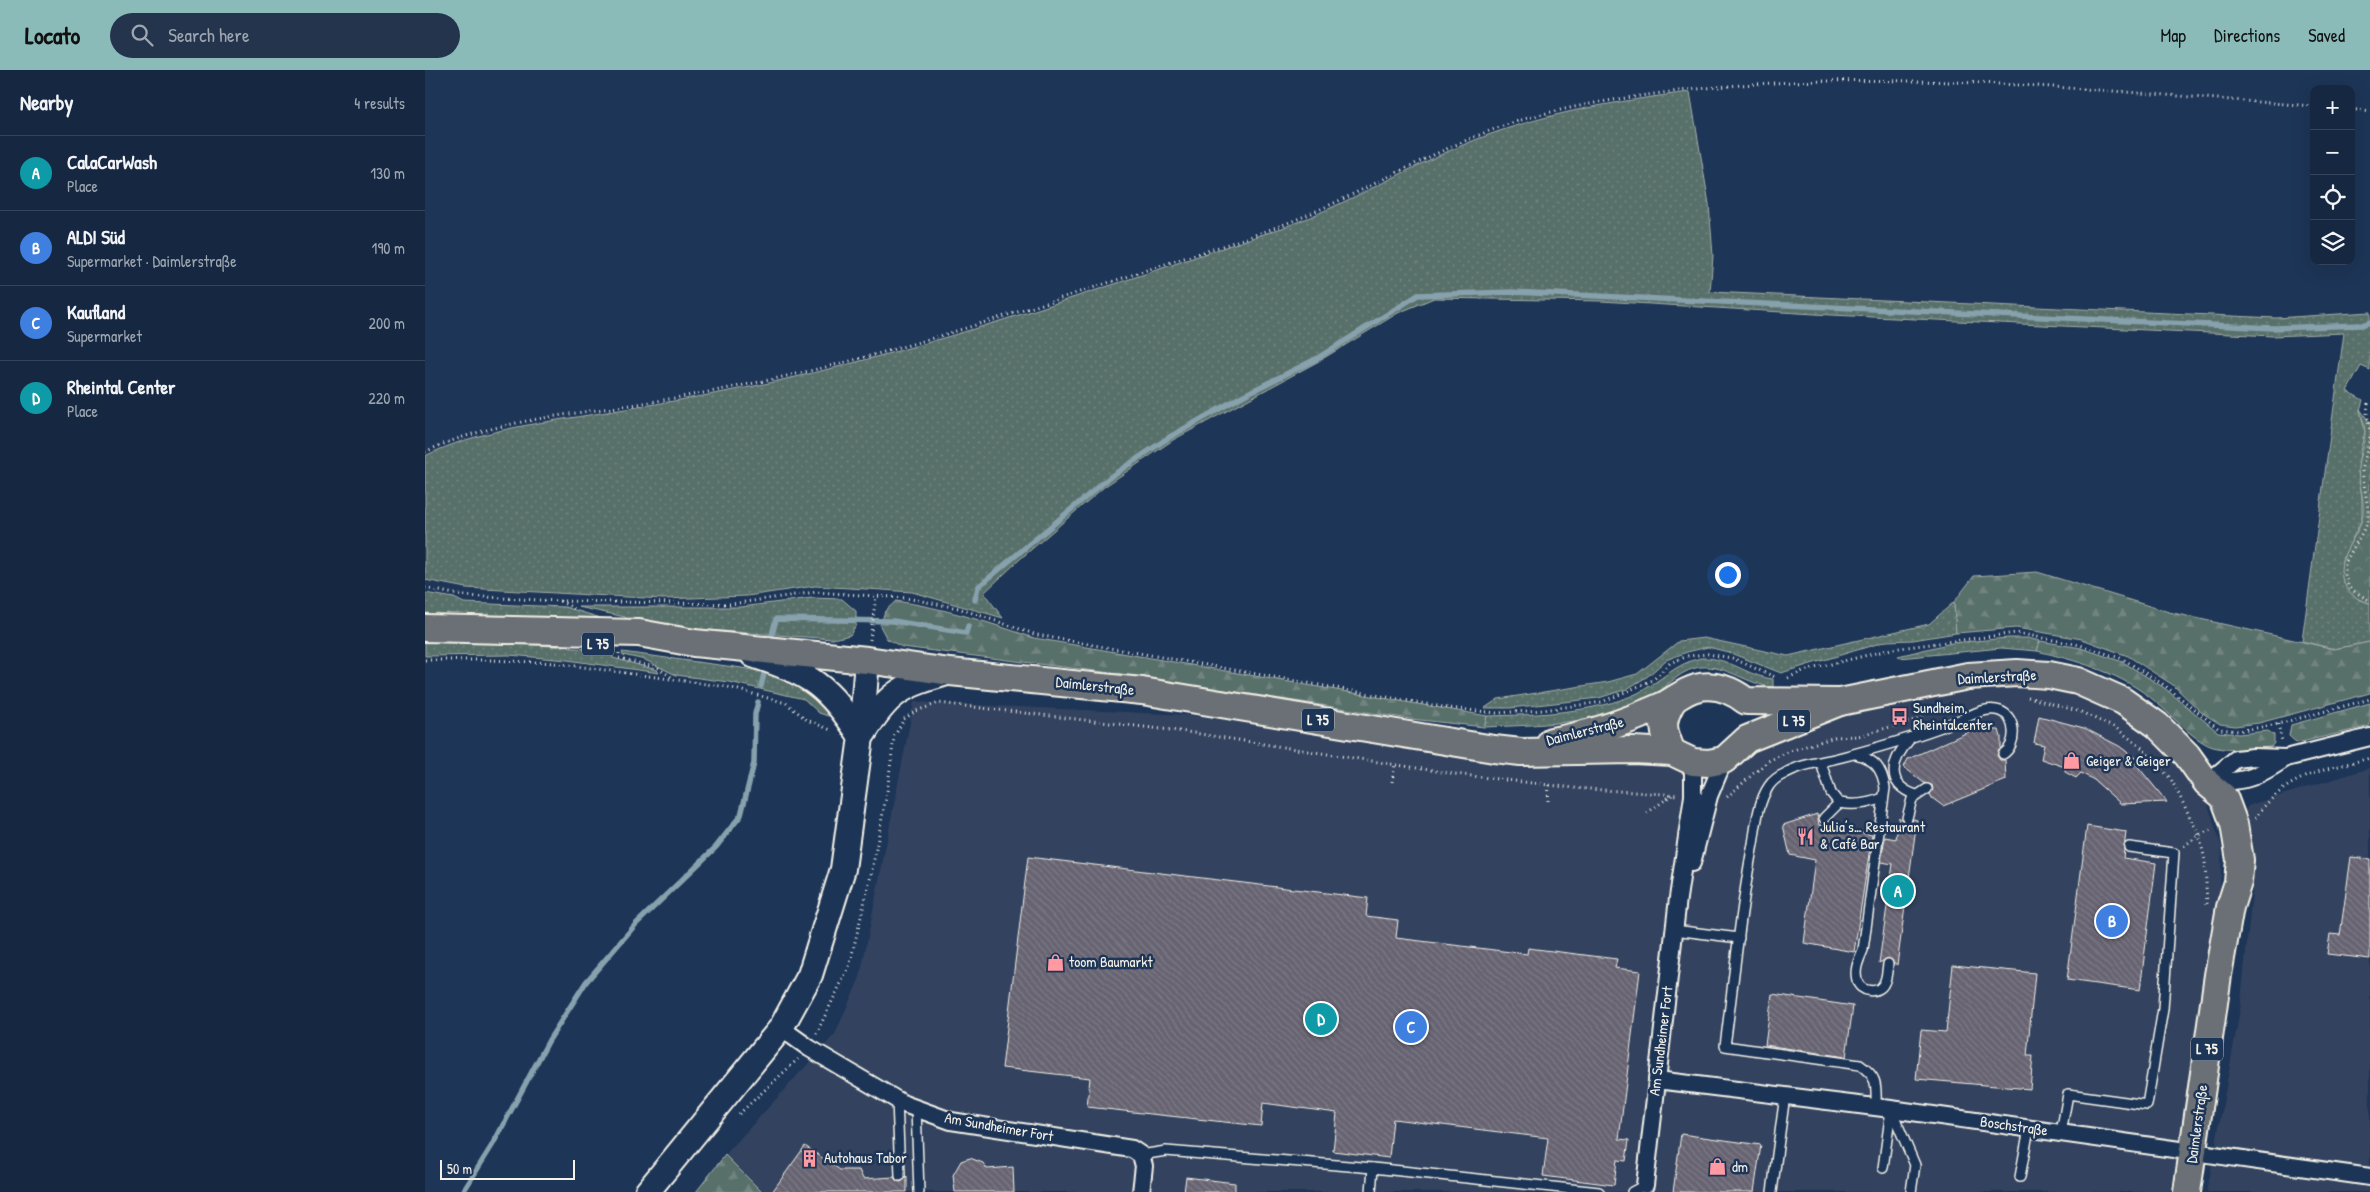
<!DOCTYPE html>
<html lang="en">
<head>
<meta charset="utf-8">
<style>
	:root { --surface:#162841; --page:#23344c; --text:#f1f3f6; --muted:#9ea6b1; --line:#35445a; --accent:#8bbbb9 }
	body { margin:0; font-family:"Patrick Hand",sans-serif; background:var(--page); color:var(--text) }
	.controls { position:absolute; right:15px; top:15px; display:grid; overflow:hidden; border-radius:10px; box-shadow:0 5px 20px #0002 }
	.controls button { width:45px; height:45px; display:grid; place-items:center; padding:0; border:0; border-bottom:1px solid var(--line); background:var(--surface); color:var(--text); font:25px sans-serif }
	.scale { position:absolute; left:15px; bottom:12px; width:135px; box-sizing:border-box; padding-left:5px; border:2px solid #f4f1e8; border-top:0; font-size:14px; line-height:18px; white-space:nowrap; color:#f4f1e8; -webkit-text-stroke:4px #1d3557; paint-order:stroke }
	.you { position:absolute; left:1302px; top:504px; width:18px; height:18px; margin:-12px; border:4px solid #fff; border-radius:50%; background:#1a73e8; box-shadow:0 0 0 8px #1a73e833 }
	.badge { display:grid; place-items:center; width:32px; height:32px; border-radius:50%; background:var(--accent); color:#fff; font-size:16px; font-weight:700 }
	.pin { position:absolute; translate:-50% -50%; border:2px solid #fff; box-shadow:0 1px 5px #0006 }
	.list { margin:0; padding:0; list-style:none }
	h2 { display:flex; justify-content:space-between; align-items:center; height:65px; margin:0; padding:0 20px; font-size:21px }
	h2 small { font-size:16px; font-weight:400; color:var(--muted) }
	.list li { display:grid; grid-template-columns:32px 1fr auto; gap:15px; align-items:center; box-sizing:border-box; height:75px; padding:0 20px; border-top:1px solid var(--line) }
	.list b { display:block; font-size:19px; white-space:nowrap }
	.list p { margin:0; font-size:16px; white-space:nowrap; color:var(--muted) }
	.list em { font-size:16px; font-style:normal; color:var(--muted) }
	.icon { flex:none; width:28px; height:28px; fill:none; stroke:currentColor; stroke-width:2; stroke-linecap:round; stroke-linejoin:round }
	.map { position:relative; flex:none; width:1945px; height:1122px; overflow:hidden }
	header { display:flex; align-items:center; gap:30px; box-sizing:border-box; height:70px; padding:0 25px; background:var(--accent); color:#111 }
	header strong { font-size:24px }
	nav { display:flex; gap:28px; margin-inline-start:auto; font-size:18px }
	.search { width:350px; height:45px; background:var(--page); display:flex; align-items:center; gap:12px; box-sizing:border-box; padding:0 18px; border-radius:28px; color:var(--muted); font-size:19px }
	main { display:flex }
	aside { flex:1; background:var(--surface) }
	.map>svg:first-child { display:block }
	.built { fill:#33435f }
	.grass { fill:url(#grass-dots); stroke:#a6b0a9 }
	.forest { fill:url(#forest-firs); stroke:#a6b0a9 }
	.park { fill:url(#park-crowns); stroke:#a6b0a9 }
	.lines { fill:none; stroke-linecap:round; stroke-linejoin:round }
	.stream { stroke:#87a1ad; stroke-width:5.5 }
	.building { fill:url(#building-back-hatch); stroke:#f4f1e8 }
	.lane-casing { stroke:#f4f1e8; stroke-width:12 }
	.street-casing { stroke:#f4f1e8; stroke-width:20 }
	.secondary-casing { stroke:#f4f1e8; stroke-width:28 }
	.primary-casing { stroke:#f4f1e8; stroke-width:30 }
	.path { stroke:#f4f1e8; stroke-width:3; stroke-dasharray:1 4; stroke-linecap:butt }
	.lane { stroke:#1d3557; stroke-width:9 }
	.street { stroke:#1d3557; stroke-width:16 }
	.secondary { stroke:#1d3557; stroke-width:24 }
	.primary { stroke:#6a7074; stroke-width:26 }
	.labels { text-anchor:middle; stroke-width:5; stroke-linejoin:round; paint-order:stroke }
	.shield { fill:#1d3557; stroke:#b4b9bc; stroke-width:1 }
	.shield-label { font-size:14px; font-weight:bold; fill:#f4f1e8 }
	.street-label { font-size:15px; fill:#f4f1e8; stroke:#1d3557 }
	.poi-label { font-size:15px; fill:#f4f1e8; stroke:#1d3557; text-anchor:start }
</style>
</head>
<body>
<header>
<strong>Locato</strong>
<div class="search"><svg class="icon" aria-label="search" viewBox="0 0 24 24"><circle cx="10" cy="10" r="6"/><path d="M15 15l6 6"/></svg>Search here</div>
<nav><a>Map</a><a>Directions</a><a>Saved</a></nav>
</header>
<main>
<aside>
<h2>Nearby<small>4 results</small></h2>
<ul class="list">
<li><span class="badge" style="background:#0f9aa8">A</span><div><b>CalaCarWash</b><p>Place</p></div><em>130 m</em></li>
<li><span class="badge" style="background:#3f7fe0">B</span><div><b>ALDI Süd</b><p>Supermarket · Daimlerstraße</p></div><em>190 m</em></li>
<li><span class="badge" style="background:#3f7fe0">C</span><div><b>Kaufland</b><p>Supermarket</p></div><em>200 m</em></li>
<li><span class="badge" style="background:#0f9aa8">D</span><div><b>Rheintal Center</b><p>Place</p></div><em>220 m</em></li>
</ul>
</aside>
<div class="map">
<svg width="1945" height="1122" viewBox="0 0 1945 1122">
	<defs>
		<pattern id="grass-dots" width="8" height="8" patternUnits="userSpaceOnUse" patternTransform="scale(1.25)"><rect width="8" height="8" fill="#596f6a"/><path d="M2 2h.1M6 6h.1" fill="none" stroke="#71847f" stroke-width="1.8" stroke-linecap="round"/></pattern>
		<pattern id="forest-firs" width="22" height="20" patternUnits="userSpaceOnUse" patternTransform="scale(1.25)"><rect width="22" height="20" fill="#596f6a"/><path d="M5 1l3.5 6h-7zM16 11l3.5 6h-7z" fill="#71847f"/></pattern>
		<pattern id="park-crowns" width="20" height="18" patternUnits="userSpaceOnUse" patternTransform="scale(1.25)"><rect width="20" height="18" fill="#596f6a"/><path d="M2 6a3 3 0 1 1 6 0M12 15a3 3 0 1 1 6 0" fill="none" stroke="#71847f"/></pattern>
		<pattern id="building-back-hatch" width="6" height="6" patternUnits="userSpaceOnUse" patternTransform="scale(1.25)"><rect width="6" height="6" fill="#676472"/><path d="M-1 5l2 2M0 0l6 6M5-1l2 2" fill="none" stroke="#7d7b86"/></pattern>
	</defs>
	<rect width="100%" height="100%" fill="#1d3557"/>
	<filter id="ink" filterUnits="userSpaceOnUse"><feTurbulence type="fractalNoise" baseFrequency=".02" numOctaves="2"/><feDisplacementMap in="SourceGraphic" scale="10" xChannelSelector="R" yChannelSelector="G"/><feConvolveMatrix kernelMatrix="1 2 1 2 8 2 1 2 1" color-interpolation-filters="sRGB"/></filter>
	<g filter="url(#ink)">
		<g class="built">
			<path d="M1653,611L1762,685L1783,734L1797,778L1793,863L1746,1122H337L300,1085L410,964L435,907L489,632L763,645L1101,690L1283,683L1489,619Z"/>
			<path d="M1945,698V1122H1782L1815,940L1827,823L1818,744L1823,736L1834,732Z"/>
		</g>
		<g class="grass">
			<path d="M1265,22L1284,134L1288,186L1285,222L1851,248L1945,242V300L1936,296L1922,321L1938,330L1935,340L1940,362L1935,381L1933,400L1937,428V449L1916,492L1934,530L1945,533V572L1909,579L1877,571L1919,263L1848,266L1406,245L1176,231L1009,228L973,243L894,291L748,370L679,417L594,490L559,523L578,548L487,522L458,520L390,516L322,526L238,529L41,518L0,510V386C52,361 107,354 164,345C224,335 284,326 344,313C519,275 688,214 857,158C924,134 984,96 1050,70C1119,43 1192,31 1265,22Z"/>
			<path d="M0,523L29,528L39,533L140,537L189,552L0,544Z"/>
			<path d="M387,528L417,529L431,541V555L425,565L408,569L200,554V547L153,537H316Z"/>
			<path d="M1529,532L1531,563L1488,570L1462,571L1356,603L1303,582L1283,577L1262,582L1241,590L1223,606L1202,619L1174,628L1085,638H1060L1073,629L1183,612L1212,604L1254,571L1279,568L1363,586L1504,554Z"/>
			<path d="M0,566L187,581L188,588L232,600L234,603L142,590L84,585L0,586Z"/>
			<path d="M1583,568H1602L1615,571L1612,581L1576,578L1475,588L1473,586L1527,573Z"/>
			<path d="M197,582L317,598L357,606L378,614L407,644L403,646L394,643L379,629L304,612L251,605L220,590L198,585Z"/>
			<path d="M1276,588C1305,587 1321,606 1348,609V617C1323,615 1302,595 1276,597C1252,600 1240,621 1220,631C1171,654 1113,655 1059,657L1062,646C1108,645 1171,643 1213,623C1236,611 1251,593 1276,588Z"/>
		</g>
		<g class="forest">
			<path d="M1612,502L1744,542L1909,579L1945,572V623L1834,653L1810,656L1795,654L1776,642L1748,615L1703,586L1657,569L1591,558L1531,563L1529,532L1549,506Z"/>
			<path d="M471,531C519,538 563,552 609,568L1062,646L1059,657L986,649L695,604L477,577L462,569L455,556L460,541Z"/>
			<path d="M1615,571L1656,578L1698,592L1738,617L1793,662L1814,664L1843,661L1849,665V673L1846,677C1828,678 1806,682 1788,677C1766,670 1742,639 1722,625C1691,602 1650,590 1612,581Z"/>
			<path d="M1945,633V656L1872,673L1864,666L1866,655Z"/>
			<path d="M300,1085L337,1122H271Z"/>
		</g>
		<path class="park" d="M1935,339L1945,353V533C1933,530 1924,525 1919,513C1908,489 1931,471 1937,449C1941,433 1934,416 1933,400C1933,386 1940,374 1940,362C1940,355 1936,346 1935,339Z"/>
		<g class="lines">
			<g class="stream">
				<path d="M550,530L553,517L685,407L743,368L819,325L891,289L993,225L1086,222L1848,258L1937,255L1945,252"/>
				<path d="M345,573L351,549L468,551L541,563L543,556"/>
				<path d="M336,616L340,600"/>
				<path d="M38,1122L68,1074L124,970L161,912L211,854L291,777L316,745L329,693L330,644L333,632"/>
			</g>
		</g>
		<g class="building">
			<path d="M1614,646L1659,658L1694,676L1713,690L1710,693L1742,732L1696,734L1669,710L1656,703L1651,708L1640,702V697L1616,689L1619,675L1609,673Z"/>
			<path d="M1561,654L1567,660H1574L1576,667V678L1572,685L1575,690H1580L1581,710L1518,736L1507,728L1505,724L1508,719L1507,715L1499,713L1479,697L1483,689Z"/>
			<path d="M1392,744L1394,755L1447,765L1429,882L1379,873L1390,790L1365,785L1358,755Z"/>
			<path d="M1474,747L1481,754L1486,753L1488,749L1492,750L1472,895L1463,888L1454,893L1468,794L1456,792L1460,767L1471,769Z"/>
			<path d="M1662,756L1701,762L1698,788L1731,793L1715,920L1642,910Z"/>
			<path d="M603,787L943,828L941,846L973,850L971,868L1102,884L1103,878L1192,889L1190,898L1215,901L1194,1069L1204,1070L1201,1091L1192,1090L1189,1115L1118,1106L1123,1068L968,1049L964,1088L908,1081L912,1043L838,1033L836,1056L662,1037L665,1008L577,998Z"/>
			<path d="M1926,787L1945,789V889L1902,884L1905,864L1915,865Z"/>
			<path d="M1528,895L1610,903L1602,986H1608L1605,1019L1491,1009L1496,960L1521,962Z"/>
			<path d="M1347,924L1428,936L1421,987L1340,975Z"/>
			<path d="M1256,1064L1336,1075L1329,1122H1248Z"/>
			<path d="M380,1076L415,1100H434L438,1109L469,1107L472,1111L476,1112L482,1106V1122H347Z"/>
			<path d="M545,1088L558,1093L562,1099L588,1097L589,1122H530L528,1105L536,1091Z"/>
			<path d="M761,1107L810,1113V1122H759Z"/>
		</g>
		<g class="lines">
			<defs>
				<g id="lane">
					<path d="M1484,670C1467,690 1459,714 1491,725"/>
					<path d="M1431,684C1450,690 1457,698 1460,718L1438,880C1434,890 1429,899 1432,910C1434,922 1454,925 1459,913C1462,908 1462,900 1463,894"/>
					<path d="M1396,693L1406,723L1414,733C1430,736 1443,734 1458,728"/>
					<path d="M1399,748L1414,733"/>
					<path d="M1482,748L1487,729L1502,719"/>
					<path d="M1249,860L1314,868"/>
					<path d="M472,1030L475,1106"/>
					<path d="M491,1038L494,1122"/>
					<path d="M1451,1038C1451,1016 1454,1008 1435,995L1300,976C1309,909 1315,840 1328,774C1331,755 1333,732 1344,716C1347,711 1354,706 1359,704C1375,694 1398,692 1417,687C1460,676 1501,664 1542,647C1552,642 1564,637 1575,641C1592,647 1592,676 1578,684"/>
					<path d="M1466,1039L1490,1095L1486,1122"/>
					<path d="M1636,1063L1643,1024L1722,1035L1738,939L1749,783L1704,777"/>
					<path d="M716,1085L741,1081L948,1098L1174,1122"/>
					<path d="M1458,1098L1466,1040"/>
					<path d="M1595,1107L1604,1058"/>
					<path d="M946,1122L948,1098"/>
					<path d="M1207,1122L1220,1115"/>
					<path d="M1347,1122L1360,1025"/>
				</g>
				<g id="street">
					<path d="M1782,713L1811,689L1828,687L1861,688L1945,667"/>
					<path d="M1782,713C1821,711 1828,710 1861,688"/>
					<path d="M1267,793L1284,726L1299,690"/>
					<path d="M356,958L384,978L479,1034L526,1051L707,1079L716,1085L719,1096L716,1122"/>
					<path d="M1232,1010L1466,1039L1945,1107"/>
					<path d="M1220,1115L1253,828L1268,726V692"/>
				</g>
				<g id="secondary">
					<path d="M328,585C385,604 403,615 436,667"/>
					<path d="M439,663C465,620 478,616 525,602"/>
					<path d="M222,1122L356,958L385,905L418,799L436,667L442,590"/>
				</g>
				<g id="primary">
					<path d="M0,558L214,563L269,573L442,590L525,602L717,621L1069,679L1096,682L1208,680L1247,682L1268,692L1284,693L1299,690L1322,669L1415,632"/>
					<path d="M1126,671C1165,665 1201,652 1237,636C1248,631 1259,621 1271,618C1289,613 1307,620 1321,631L1415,632L1543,606L1592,603L1624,605L1653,611L1698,631L1732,655L1762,685L1782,713L1799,727L1809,754L1815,790L1813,812L1805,837L1793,905L1762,1122"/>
					<path d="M1247,682C1238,660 1235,653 1247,632"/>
				</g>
			</defs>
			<use href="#lane" class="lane-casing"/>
			<use href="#street" class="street-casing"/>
			<use href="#secondary" class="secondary-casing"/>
			<use href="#primary" class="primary-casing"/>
			<g class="path">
				<path d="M1926,39L1945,42"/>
				<path d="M1943,333L1942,344L1945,360"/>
				<path d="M1945,367L1937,401L1943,439V452L1920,493V506L1924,518L1945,531"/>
				<path d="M0,382C68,350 145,345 219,333C296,321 373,305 448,285C533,262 617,234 701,207C750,190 801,176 849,158C938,126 1018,71 1110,46C1173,30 1238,22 1303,16C1498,0 1694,23 1889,36"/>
				<path d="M0,518L39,526L135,531L306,534L391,522L481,528L533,538L612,565L1024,638L1072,643L1118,640L1177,632L1228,610L1245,593L1263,586L1283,584L1307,588L1352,608"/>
				<path d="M135,531L150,539"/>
				<path d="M445,570L451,526"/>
				<path d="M194,583V588L233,598L248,608"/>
				<path d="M0,590H66L129,593L303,617L361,633L382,650L406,660"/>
				<path d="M1363,608L1378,601L1467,579L1591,563L1655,575L1698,589L1739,615L1794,659L1814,661L1853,654L1945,629"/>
				<path d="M1603,627L1656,642L1692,659L1716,677L1746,709L1774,765L1780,790L1782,834"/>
				<path d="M1853,654L1857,671"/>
				<path d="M967,712L970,694"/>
				<path d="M1302,727L1343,691L1365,681L1410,667L1433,666L1500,647"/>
				<path d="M1123,731L1124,715"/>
				<path d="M1222,743L1247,725"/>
				<path d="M1830,748C1862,704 1896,701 1945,688"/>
				<path d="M1759,776L1774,765L1788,759"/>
				<path d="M391,964L424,897L446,805L462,722L469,667L479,649L491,641L514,633L762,662L1030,704L1149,718L1253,725"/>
				<path d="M314,1044L373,989"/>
			</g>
			<use href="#lane" class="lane"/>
			<use href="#street" class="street"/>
			<use href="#secondary" class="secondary"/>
			<use href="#primary" class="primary"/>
		</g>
	</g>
	<defs>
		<symbol id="bus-bare" viewBox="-9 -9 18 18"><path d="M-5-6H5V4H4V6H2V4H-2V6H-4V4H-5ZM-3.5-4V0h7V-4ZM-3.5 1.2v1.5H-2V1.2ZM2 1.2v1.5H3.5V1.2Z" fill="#ff9aa2" stroke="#1d3557" stroke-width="2.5" paint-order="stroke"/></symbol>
		<symbol id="shop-bare" viewBox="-9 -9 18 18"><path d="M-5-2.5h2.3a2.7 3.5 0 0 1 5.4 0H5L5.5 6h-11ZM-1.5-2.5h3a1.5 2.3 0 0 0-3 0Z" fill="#ff9aa2" stroke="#1d3557" stroke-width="2.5" paint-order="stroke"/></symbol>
		<symbol id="restaurant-bare" viewBox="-9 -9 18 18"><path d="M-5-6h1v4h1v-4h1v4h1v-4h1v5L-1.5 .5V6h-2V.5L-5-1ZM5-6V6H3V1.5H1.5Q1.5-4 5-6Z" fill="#ff9aa2" stroke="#1d3557" stroke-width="2.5" paint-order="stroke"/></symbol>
		<symbol id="building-bare" viewBox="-9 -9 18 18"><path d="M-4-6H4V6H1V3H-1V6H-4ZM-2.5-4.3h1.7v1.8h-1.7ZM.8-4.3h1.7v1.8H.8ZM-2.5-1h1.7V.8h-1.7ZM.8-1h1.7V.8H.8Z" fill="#ff9aa2" stroke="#1d3557" stroke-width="2.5" paint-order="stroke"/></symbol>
	</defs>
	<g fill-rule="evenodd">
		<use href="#bus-bare" x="1462" y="634" width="25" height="25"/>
		<use href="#shop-bare" x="1634" y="678" width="25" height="25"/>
		<use href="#restaurant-bare" x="1368" y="754" width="25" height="25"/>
		<use href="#shop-bare" x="618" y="880" width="25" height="25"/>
		<use href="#building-bare" x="372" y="1076" width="25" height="25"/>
		<use href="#shop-bare" x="1280" y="1084" width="25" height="25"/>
	</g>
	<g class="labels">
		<g class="shield">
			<rect x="157" y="562.5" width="32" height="23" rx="4"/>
			<rect x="877" y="638.5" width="32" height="23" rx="4"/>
			<rect x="1353" y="639.5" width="32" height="23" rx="4"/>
			<rect x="1766" y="967.5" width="32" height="23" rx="4"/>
		</g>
		<g class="shield-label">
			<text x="173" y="579">L 75</text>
			<text x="893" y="655">L 75</text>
			<text x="1369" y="656">L 75</text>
			<text x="1782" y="984">L 75</text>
		</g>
		<g class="street-label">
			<text transform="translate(1572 607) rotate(-3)" y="5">Daimlerstraße</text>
			<text transform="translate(670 616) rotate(6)" y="5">Daimlerstraße</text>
			<text transform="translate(1160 661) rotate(-14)" y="5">Daimlerstraße</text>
			<text transform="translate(1236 971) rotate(-83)" y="5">Am Sundheimer Fort</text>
			<text transform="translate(1772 1054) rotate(-82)" y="5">Daimlerstraße</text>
			<text transform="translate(1589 1056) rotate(8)" y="5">Boschstraße</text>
			<text transform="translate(574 1057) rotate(10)" y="5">Am Sundheimer Fort</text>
		</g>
		<g class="poi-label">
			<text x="1488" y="643">Sundheim,<tspan x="1488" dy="17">Rheintalcenter</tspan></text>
			<text x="1661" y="696">Geiger &amp; Geiger</text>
			<text x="1395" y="762">Julia’s… Restaurant<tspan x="1395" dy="17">&amp; Café Bar</tspan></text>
			<text x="644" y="897">toom Baumarkt</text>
			<text x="399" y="1093">Autohaus Tabor</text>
			<text x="1307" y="1102">dm</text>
		</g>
	</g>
</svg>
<div class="controls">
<button>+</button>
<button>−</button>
<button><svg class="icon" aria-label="locate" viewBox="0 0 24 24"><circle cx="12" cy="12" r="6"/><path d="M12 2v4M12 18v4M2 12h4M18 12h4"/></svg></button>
<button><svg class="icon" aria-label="layers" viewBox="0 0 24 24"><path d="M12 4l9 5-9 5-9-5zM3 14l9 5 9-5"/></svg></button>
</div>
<div class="scale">50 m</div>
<div class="you"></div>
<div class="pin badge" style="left:1473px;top:821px;background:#0f9aa8">A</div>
<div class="pin badge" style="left:1687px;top:851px;background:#3f7fe0">B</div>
<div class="pin badge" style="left:986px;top:957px;background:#3f7fe0">C</div>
<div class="pin badge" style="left:896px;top:949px;background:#0f9aa8">D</div>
</div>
</main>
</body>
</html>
